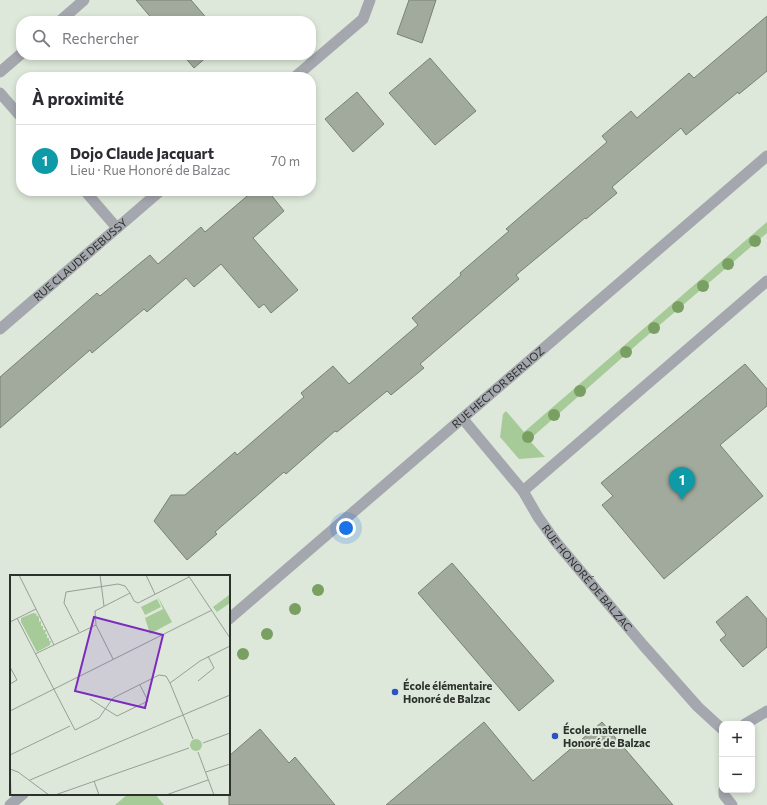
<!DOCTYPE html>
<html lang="fr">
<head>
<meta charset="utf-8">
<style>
	:root { --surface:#fff; --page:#f2f2f3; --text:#2b2b33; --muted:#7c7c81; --line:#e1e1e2; --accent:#7c3aed }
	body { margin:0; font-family:Commissioner,sans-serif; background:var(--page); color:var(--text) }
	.controls { position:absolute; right:12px; bottom:12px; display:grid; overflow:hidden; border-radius:8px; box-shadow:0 2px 6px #0003 }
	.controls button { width:36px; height:36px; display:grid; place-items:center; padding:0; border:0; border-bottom:1px solid var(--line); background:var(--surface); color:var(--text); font:20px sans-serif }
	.you { position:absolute; left:346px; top:528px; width:14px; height:14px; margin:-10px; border:3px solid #fff; border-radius:50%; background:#1a73e8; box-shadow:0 0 0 6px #1a73e833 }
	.badge { display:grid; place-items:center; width:26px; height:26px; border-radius:50%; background:var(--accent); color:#fff; font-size:13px; font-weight:700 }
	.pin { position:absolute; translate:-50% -33px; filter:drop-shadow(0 1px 2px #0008) }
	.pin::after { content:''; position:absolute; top:21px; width:14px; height:12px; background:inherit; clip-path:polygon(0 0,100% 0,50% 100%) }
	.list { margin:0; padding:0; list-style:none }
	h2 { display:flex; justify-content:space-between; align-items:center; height:52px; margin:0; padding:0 16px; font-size:17px }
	h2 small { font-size:13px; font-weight:400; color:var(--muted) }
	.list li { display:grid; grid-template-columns:26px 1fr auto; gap:12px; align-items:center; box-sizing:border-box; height:72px; padding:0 16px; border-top:1px solid var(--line) }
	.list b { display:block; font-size:15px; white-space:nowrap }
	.list p { margin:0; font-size:13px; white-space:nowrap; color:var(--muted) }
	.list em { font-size:13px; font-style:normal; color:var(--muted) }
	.icon { flex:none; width:22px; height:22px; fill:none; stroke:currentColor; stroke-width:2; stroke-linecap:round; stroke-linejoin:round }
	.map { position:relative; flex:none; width:767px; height:805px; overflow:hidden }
	.search { position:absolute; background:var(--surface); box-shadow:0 2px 6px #0003; left:16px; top:16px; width:300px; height:44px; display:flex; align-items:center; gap:10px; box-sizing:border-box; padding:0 14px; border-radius:16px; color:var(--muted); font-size:15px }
	.panel { position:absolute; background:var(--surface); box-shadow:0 2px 6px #0003; left:16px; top:72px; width:300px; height:124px; border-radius:16px }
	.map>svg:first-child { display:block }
	.green { fill:#a6cb98 }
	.building { fill:#a1aa9d; stroke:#788175 }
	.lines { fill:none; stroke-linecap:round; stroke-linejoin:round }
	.service { stroke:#a4a7ad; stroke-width:11 }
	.minor { stroke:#a4a7ad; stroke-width:11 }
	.tree { fill:#7a9f62 }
	.poi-dot { fill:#2c51c0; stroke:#dde8da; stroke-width:1.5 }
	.labels { text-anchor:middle; stroke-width:4; stroke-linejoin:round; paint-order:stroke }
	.street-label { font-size:11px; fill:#2d312c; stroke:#dde8da }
	.poi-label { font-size:11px; font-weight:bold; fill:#2d312c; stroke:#dde8da; text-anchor:start }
	.inset-road { fill:none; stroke:#979f94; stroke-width:1 }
	.view { fill:#7b2cbf; fill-opacity:0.15; stroke:#7b2cbf; stroke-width:2 }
	.inset-edge { fill:none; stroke:#2d312c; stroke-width:2 }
</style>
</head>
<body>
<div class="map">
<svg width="767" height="805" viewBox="0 0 767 805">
	<rect width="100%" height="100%" fill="#dde8da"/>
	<g class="green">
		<path d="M767,222V233L641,341L529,440L545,457L519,459L500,437L503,414L506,411L524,432Z"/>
		<path d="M128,794H155L164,805H115Z"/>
	</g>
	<g class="building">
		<path d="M136,0H191L209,21H154Z"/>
		<path d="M409,0H436L422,43L397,34Z"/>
		<path d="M767,16V71L739,94L738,92L686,135L681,128L612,187L617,193L586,219L585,218L516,275L519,279L420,364L424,368L391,395L387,391L337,432L335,431L286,474L284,472L215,532L217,534L187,560L154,521L171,495H185L235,452L237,455L304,397L301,393L333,366L349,384L418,325L412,318L461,275L460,273L509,231L506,229L607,142L602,136L631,111L637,118L689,73L694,78Z"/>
		<path d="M183,55H209L194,68Z"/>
		<path d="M430,58L476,111L435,145L389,93Z"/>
		<path d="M357,92L384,124L353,152L325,119Z"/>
		<path d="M253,191H268L284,211L253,238L298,290L271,313L264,304L259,308L221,264L194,287L186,278L147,312L144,309L92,353L90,350L0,428V377L97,293L100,296L150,255L158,264L201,227L205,232Z"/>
		<path d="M745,364L767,389V406L720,445L763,496L664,579L602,505L613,496L601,483Z"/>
		<path d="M452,563L554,681L519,711L418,593Z"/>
		<path d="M747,596L767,619V647L743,667L720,640L726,635L716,622Z"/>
		<path d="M484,722L533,781L602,722L673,805H386Z"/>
		<path d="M260,729L289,763L295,757L335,805H229V756Z"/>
	</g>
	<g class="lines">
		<path class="service" d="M523,491L767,281"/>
		<g class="minor">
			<path d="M60,21L84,0"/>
			<path d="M0,72L21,54"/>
			<path d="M295,77L363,19L370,0"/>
			<path d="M0,93L21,117"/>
			<path d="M85,191L117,228"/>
			<path id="s1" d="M0,329L160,191"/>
			<path id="s2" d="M463,419L523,491L538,517L556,542L643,645L698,707L722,729"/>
			<path id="s3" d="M229,619L767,156"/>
			<path d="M745,724L767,711"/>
			<path d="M724,790V795L732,805"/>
			<path d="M10,805L23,794"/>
		</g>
	</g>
	<g class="tree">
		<circle cx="755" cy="241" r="6"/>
		<circle cx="728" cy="264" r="6"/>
		<circle cx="703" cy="286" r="6"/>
		<circle cx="678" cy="307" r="6"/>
		<circle cx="654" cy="328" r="6"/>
		<circle cx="626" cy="352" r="6"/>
		<circle cx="580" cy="391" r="6"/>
		<circle cx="554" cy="415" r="6"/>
		<circle cx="528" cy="437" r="6"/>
		<circle cx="318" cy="590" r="6"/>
		<circle cx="295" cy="609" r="6"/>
		<circle cx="267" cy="634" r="6"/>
		<circle cx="243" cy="654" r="6"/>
	</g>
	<g class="poi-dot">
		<circle cx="395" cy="692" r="4"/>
		<circle cx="555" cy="736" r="4"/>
	</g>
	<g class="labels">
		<g class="street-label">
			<text dy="4" stroke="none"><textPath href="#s1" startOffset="106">RUE CLAUDE DEBUSSY</textPath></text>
			<text dy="4" stroke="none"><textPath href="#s3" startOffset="355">RUE HECTOR BERLIOZ</textPath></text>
			<text dy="4" stroke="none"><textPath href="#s2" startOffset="202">RUE HONORÉ DE BALZAC</textPath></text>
		</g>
		<g class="poi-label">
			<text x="403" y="690">École élémentaire<tspan x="403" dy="13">Honoré de Balzac</tspan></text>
			<text x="563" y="734">École maternelle<tspan x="563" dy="13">Honoré de Balzac</tspan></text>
		</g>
	</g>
	<g transform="translate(10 575)">
		<rect width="220" height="220" fill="#dde8da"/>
		<path d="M147,20L162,47L140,59L135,43L153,34ZM219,20L220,28L207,37L203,32ZM147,24L151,32L135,40L131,32ZM23,38L27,39L26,40L29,42V47L31,46V51H33V55H36L35,59H37V63H39V66H41L40,70L27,77L11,47V43ZM180 170a6 6 0 1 1 12 0a6 6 0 1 1-12 0Z" fill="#a6cb98"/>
		<path class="inset-road" d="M9,0L44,70M90,0L94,31M136,0L145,19M178,0L220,63M7,43L65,155L89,143L103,123L149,100L156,101L160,108L190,86L220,71M0,47L26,34M69,57L54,28L56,17L108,9L115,11L120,18M25,79L86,50M103,84L86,50L85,36L120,18L124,26L128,28L179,2M0,92L7,105L0,109M188,106L204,93L198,81M160,108L183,164M80,124L107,141L138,126L130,110M0,136L202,35M193,168L220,158M188,177L204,220M0,180L60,151M0,189L1,220M0,194L8,197L39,220M196,197L220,189M20,205L220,120M84,206L89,220M45,220L179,173M156,220L198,205"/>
		<path class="view" d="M84,42L153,60L135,133L65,116Z"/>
		<rect width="220" height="220" class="inset-edge"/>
	</g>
</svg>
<div class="controls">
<button>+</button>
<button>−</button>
</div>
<div class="you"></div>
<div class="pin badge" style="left:682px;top:500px;background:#0f9aa8">1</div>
<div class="search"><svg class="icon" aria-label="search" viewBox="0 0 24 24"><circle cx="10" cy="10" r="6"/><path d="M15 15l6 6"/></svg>Rechercher</div>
<section class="panel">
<h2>À proximité<small></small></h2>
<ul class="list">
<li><span class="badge" style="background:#0f9aa8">1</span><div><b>Dojo Claude Jacquart</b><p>Lieu · Rue Honoré de Balzac</p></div><em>70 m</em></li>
</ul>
</section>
</div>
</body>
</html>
